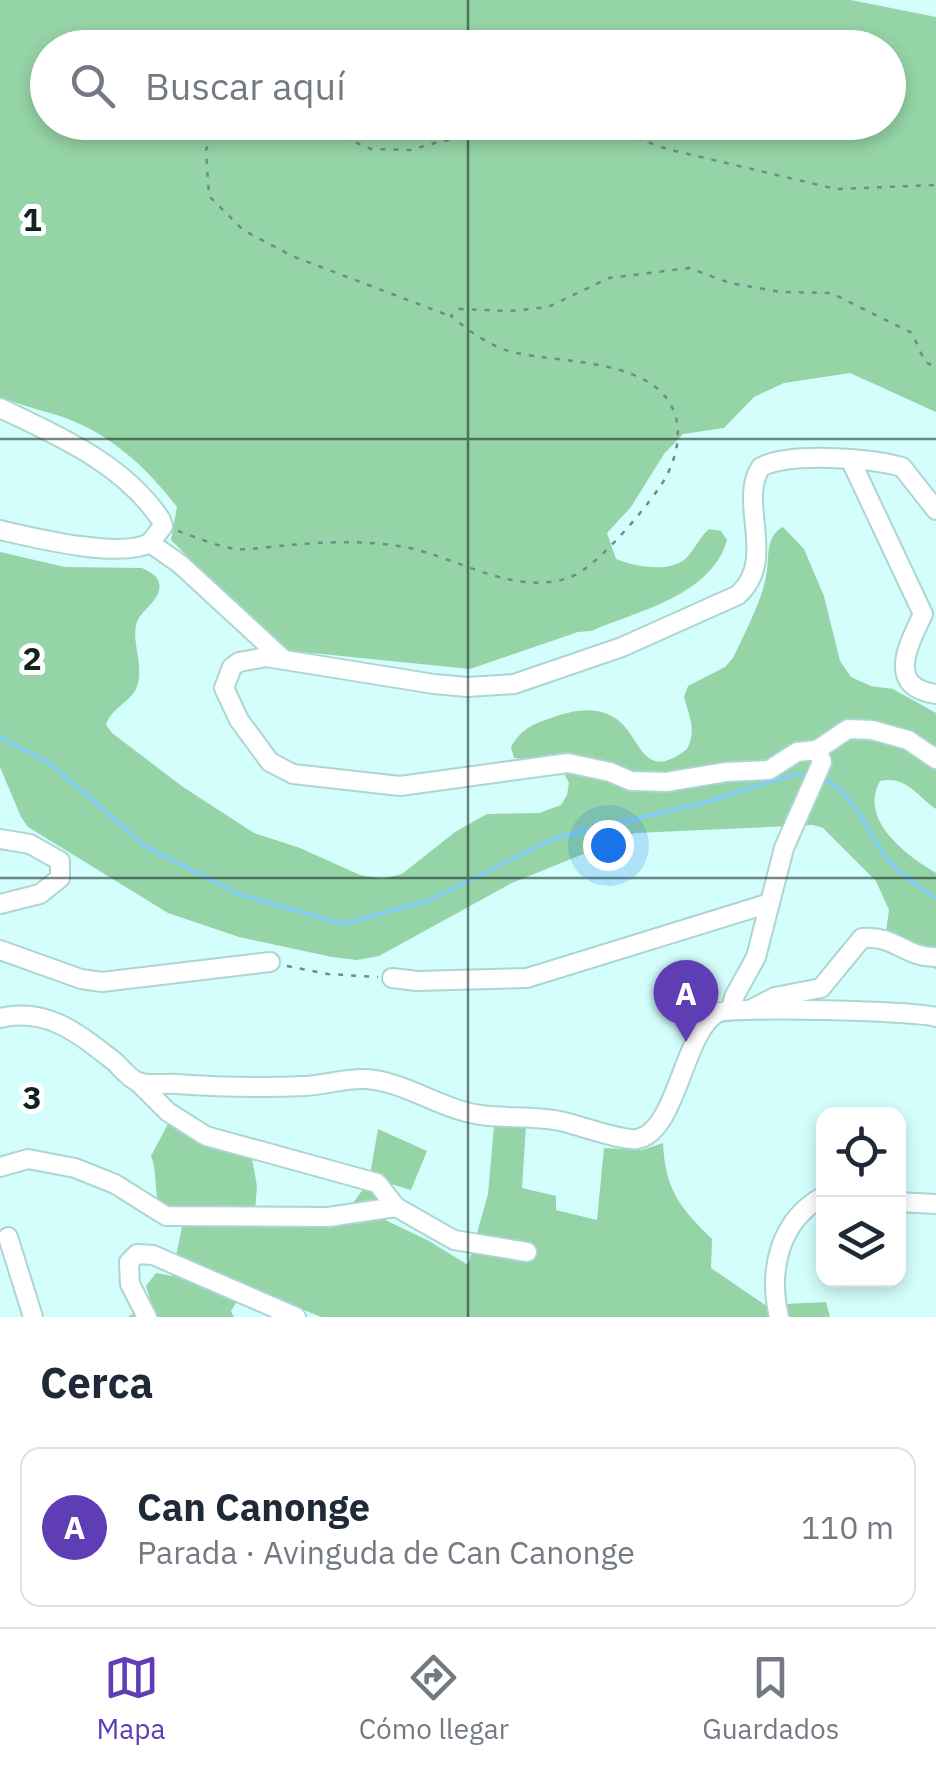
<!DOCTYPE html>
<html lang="es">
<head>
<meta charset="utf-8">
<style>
	:root { --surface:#fff; --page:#f6f6f7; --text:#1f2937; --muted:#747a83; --line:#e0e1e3; --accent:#5e3db5 }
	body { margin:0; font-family:"IBM Plex Sans",sans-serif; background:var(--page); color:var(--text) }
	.controls { position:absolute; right:30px; bottom:30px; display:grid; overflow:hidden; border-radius:20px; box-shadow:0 5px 15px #0003 }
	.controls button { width:90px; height:90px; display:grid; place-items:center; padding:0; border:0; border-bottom:2px solid var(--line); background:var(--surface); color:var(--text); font:50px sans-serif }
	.you { position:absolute; left:608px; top:845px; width:35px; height:35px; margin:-25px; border:8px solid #fff; border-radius:50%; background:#1a73e8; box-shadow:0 0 0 15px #1a73e833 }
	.badge { display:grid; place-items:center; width:65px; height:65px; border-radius:50%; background:var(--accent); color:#fff; font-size:32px; font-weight:700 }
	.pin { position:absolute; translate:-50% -82px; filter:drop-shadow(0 2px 5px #0008) }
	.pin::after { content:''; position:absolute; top:52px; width:35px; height:30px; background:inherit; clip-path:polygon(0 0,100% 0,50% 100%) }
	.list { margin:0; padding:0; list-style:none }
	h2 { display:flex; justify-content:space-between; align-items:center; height:130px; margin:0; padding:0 40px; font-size:42px }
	h2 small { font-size:32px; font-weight:400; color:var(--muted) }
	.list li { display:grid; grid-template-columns:65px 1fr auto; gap:30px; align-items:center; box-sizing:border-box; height:160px; margin:0 20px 20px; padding:0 20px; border:2px solid var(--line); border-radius:20px }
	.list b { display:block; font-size:38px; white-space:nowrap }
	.list p { margin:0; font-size:32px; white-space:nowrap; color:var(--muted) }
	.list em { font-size:32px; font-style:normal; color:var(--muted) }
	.icon { flex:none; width:55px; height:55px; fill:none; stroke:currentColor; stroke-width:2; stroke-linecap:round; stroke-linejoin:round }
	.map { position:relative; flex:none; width:936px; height:1317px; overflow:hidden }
	.search { position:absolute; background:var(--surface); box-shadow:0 5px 15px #0003; left:30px; right:30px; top:30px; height:110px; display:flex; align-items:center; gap:25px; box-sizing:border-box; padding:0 35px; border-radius:55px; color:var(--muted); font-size:38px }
	.sheet { height:310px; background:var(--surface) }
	nav { display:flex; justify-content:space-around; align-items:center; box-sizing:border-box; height:140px; border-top:2px solid var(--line); background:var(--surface); font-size:28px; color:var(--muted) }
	nav a { display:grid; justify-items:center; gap:5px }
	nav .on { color:var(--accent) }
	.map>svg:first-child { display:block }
	.forest { fill:#95d4a6; fill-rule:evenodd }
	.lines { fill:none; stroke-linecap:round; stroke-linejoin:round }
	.stream { stroke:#84cef4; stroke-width:4 }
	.minor-casing { stroke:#acd5d3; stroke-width:22 }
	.path { stroke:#6f8c8a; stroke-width:2.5; stroke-dasharray:5 8; stroke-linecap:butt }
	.minor { stroke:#fff; stroke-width:18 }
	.grid { fill:none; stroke:#122221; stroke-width:2.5; stroke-opacity:0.55 }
	.grid-label { font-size:32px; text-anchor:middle; font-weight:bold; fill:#122221; stroke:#fff; stroke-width:10; stroke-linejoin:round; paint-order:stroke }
</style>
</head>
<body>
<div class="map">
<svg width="936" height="1317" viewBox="0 0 936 1317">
	<rect width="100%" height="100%" fill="#d3fefc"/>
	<g class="forest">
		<path d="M0,0H851L936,17V412L850,373L784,383L754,397L724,428L683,434L664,454L631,507L607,533L616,559C635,567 673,574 688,556C696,547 700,537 709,529L721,531L727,540C712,595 638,611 591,631L578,632L470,669L282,650L171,540L177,507C146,467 110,433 60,416C40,410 20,405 0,397ZM48,48H888V122H48Z"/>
		<path d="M783,527L804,549L824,596L840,661L851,677L871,686L893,689L936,713V809C917,796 906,775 880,781C858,820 907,856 936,873V969L907,958L890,941L886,931L889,910L876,881L823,828L813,825L635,833L512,883L379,956L357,960L332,957L239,937L168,913L28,827L21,817L0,767V552L65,567L142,568C150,572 157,575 159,583C163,600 140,609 136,625C132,645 145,668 136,689C128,704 112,707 106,725L112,733L183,787L254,833L300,848L360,875L382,879L402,874L455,832L487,814L539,813L561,805L567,795L569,783L564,773L546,760L514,758L511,747C522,728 533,724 554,717C574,710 596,706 615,718C641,734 641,785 687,749C697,730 689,716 684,697L688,686L725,667L733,658C743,637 763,598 766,576C770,558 764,537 783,527Z"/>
		<path d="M170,1120L211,1144L252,1159L257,1186L254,1226L351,1223L353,1203L369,1181L378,1129L427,1151L411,1190L387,1183L379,1217L429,1241L468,1265L488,1194L494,1126H526L522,1188L556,1196V1210L597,1220L604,1148L642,1150L663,1143C665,1189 680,1208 712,1239L711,1268L765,1305L826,1302L830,1317H321L246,1286L231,1311L234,1317H128L151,1302L146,1286L156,1273L172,1276L184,1217L158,1201C154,1185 157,1171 151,1156Z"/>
	</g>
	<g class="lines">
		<g class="stream">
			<path d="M0,737L51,764L145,846L241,895L343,924L427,901L557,837L707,802L795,774L811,777"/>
			<path d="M820,778C849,785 869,835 886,857C900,874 918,887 936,898"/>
		</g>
		<defs>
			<g id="minor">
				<path d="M0,408C59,436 124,464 161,520L163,526L150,543"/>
				<path d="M850,459L923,614C910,642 884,687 936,694"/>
				<path d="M936,510L902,467C870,458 790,452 761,467C737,502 778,559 738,595L622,647L514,684L467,687L434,684L266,657L239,662L232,667L224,688L239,720L270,762L293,774L400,786L568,763L610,772L631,781L666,782L726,772L769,770L797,752L817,750L848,729L872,730L908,740L936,759"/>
				<path d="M0,530C35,538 119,559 150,543"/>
				<path d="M150,543L180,564L282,658"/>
				<path d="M0,839L30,844L60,861V878L40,894L0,904"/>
				<path d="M0,950L81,979L102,982L270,962"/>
				<path d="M392,978L417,981L527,978L770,903"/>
				<path d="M752,1009L775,997L821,988L862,938C896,935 905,958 936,957"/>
				<path d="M731,1010L734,997L756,957L784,848L822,762L817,750"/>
				<path d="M0,1018C48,1007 79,1034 115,1062C121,1068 130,1079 138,1082C148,1086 165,1083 176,1084C219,1087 262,1088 305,1086C325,1085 346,1078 366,1079C407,1082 439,1109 481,1115C509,1119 536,1115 564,1122C581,1126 622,1141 637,1139C677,1132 683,1033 717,1013C729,1006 917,1011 936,1017"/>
				<path d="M138,1082L168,1112L206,1136L377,1183L396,1207"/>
				<path d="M0,1167L28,1159L75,1168L115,1184L166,1216L328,1217L396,1207L454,1240L527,1252"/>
				<path d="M898,1202L936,1204"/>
				<path d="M8,1237L33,1317"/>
				<path d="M147,1317L130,1284L129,1262L137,1254L153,1255L296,1317"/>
				<path d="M779,1317C768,1271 779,1220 824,1196"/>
			</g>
		</defs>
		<use href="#minor" class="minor-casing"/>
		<g class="path">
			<path d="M217,122L206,150L209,196L243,230L292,256L450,316"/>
			<path d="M308,122L371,149L410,150L442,141L539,127L608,128L667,149L836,189L936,185"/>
			<path d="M178,531C196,537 218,547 236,549C253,550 273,546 290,545C326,542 367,540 404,547C456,556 517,599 573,576C599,565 652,502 666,477C680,450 685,417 662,393C630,360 559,362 517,353C492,348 470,332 451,316L459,309L511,311L548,307L609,278L689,268L730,283L781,292L831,293L912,333L925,362L936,367"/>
			<path d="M287,966L328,974L378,977"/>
		</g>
		<use href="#minor" class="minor"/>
	</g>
	<path class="grid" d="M468,0V48M468,122V1317M0,439H936M0,878H936"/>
	<g class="grid-label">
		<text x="32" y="231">1</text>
		<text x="32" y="670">2</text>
		<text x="32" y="1109">3</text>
	</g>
</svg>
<div class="controls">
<button><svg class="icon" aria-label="locate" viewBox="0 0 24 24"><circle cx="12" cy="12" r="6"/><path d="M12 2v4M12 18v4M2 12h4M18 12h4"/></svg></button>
<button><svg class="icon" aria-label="layers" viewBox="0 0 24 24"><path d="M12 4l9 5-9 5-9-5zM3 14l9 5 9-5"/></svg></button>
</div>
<div class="you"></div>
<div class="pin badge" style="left:686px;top:1042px">A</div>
<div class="search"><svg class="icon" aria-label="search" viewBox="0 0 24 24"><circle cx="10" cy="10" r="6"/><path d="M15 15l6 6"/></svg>Buscar aquí</div>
</div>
<section class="sheet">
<h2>Cerca<small></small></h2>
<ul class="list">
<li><span class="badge">A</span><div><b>Can Canonge</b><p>Parada · Avinguda de Can Canonge</p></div><em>110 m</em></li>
</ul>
</section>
<nav>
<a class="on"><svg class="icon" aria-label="map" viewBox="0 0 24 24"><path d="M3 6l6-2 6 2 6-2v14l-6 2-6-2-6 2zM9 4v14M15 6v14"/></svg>Mapa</a>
<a><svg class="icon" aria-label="directions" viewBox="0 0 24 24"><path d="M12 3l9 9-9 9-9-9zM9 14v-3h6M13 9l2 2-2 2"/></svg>Cómo llegar</a>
<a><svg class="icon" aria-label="saved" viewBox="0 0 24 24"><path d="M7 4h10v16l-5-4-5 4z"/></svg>Guardados</a>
</nav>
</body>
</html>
